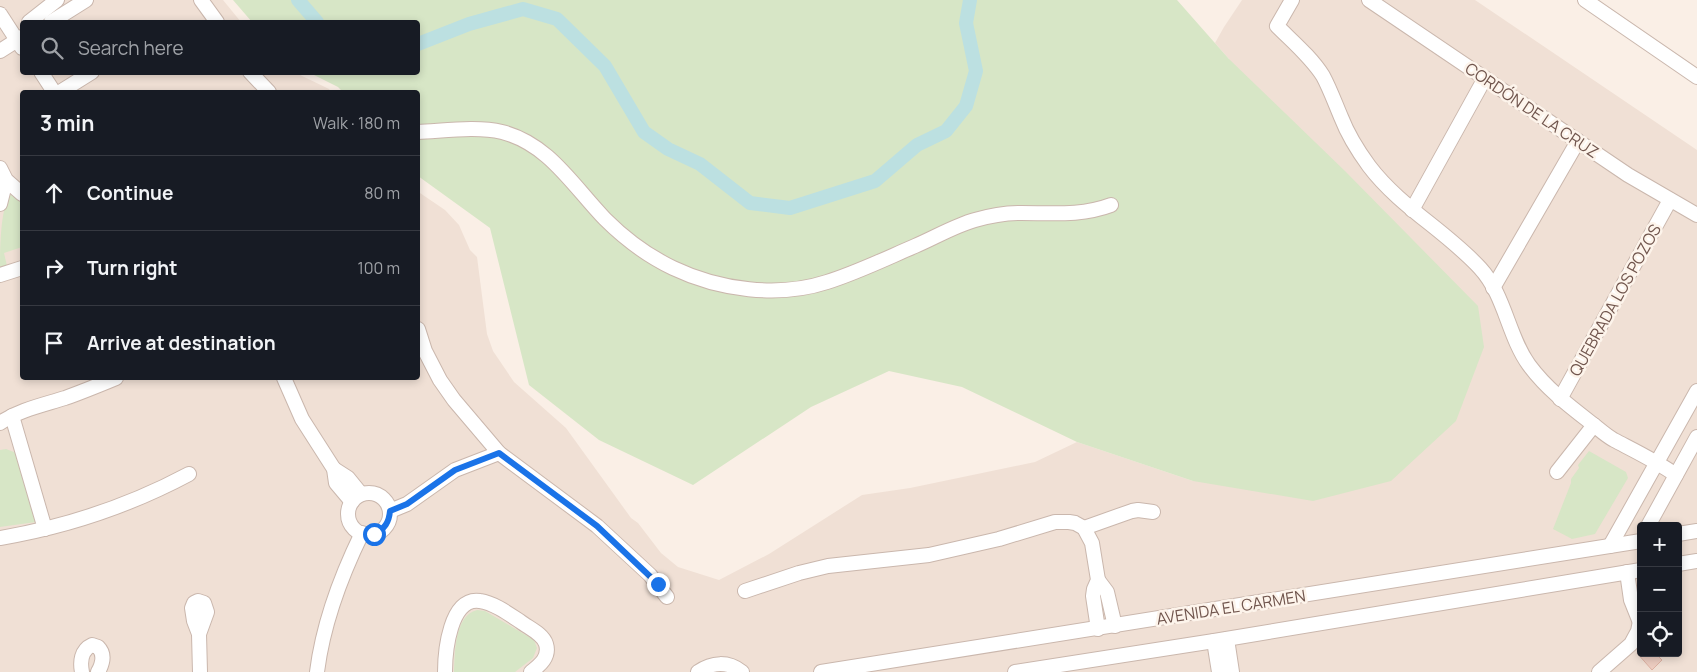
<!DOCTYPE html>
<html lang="en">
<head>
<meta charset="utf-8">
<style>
	:root { --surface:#171b24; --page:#20242c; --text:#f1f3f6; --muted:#9ea1a6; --line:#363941 }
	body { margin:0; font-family:Manrope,sans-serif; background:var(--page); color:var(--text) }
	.controls { position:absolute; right:15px; bottom:15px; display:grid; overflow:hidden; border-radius:5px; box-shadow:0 2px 8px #0003 }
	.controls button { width:45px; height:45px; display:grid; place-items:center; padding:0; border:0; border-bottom:1px solid var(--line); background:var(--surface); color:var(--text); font:25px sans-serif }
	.stop { position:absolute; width:15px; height:15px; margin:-11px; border:4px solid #1a73e8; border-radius:50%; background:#fff }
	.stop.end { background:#1a73e8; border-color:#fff; box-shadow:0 1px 5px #0008 }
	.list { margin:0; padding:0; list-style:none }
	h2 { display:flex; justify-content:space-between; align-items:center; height:65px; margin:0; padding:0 20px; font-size:21px }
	h2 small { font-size:16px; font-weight:400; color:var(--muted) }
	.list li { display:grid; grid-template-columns:32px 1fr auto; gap:15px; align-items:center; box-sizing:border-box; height:75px; padding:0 20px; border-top:1px solid var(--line) }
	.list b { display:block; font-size:19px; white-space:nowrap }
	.list em { font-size:16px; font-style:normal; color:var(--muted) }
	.icon { flex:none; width:28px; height:28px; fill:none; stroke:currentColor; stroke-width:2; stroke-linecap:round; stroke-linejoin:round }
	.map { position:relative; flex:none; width:1697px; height:672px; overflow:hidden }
	.search { position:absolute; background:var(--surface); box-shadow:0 2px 8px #0003; left:20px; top:20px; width:400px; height:55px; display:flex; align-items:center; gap:12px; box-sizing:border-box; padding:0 18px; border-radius:5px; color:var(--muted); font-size:19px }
	.panel { position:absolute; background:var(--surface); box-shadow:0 2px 8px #0003; left:20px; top:90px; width:400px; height:290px; border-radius:5px }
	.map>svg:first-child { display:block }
	.residential { fill:#f0e0d5; fill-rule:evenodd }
	.green { fill:#d7e6c6 }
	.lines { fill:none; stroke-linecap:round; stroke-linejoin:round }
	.canal { stroke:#bce0e1; stroke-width:14 }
	.building { fill:#ecccc0; stroke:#ddb1a2 }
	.minor-casing { stroke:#cab7ad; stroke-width:16 }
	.minor { stroke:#fff; stroke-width:14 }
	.route { stroke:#1a73e8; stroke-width:6 }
	.labels { text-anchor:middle; stroke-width:5; stroke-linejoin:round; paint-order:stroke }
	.street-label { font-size:16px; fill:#70554d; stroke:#fdf4eb }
</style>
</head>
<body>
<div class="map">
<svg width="1697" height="672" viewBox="0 0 1697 672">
	<rect width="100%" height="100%" fill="#faefe6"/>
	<path class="residential" d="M0,0H223L241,22H22V72L296,73L329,89L331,92H22V378H418V193H420L445,210L459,225L470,250L477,257L487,334L493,351L514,382L566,428L631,518L638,523L661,553L678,567L719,580L769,554L862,495L910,488L1035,462L1077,442L1193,481L1229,59L1215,43L1224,27L1242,0H1475L1697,150V672H0ZM1641,526H1678V653H1641Z"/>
	<g class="green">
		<path d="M233,0H1177L1229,59L1345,171L1478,306L1484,347L1456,421L1391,481L1313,501L1193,481L1077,442L962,387L889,371L811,407L693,485L599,440L529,385L490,228L418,176V92H343L338,87L310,73L418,72V22H252Z"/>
		<path d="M12,194L22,200V247L4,253L7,266L0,269C0,252 0,202 12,194Z"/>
		<path d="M6,449L19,454L36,522L0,527V450Z"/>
		<path d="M1589,451L1626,472L1628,478L1595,534L1572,539L1553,529L1571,483V479L1579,468L1578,465Z"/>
		<path d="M477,610L485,611L534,640L537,648L533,658L515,672H454C455,653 454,616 477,610Z"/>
	</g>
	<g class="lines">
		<g class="canal">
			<path d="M298,0L317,22"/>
			<path d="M418,44L469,24L523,9L557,19L605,66L644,132L668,149L700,164L750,203L790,208L875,181L917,145L946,131L966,106L976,71L966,23L970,0"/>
		</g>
	</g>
	<path class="building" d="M1637,653H1655L1662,660L1652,670Z"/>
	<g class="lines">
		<defs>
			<g id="minor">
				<path d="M201,0L217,22"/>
				<path d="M1292,0L1277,26C1293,42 1311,57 1323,76C1330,89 1335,103 1341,117C1348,135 1358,151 1369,166C1400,207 1446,231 1480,268C1505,295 1508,336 1529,365C1546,388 1568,405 1590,422C1598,428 1605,435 1614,440C1635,451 1656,461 1676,475"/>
				<path d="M1369,0L1628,175L1697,215"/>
				<path d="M1585,0L1697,77"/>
				<path d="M0,14L22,48"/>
				<path d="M29,22L57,0"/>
				<path d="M51,22L86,0"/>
				<path d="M0,51L22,37"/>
				<path d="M41,72L54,92"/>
				<path d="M250,72L269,92"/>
				<path d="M60,92L92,72"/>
				<path d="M418,132C443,131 477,126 502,132C549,144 573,186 605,219C625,239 648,256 673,268C719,290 778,298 827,282C856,273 887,258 915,246C934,238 956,225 975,220C989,216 1006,213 1021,213C1052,213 1082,216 1111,205"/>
				<path d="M0,168L6,180L22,194"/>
				<path d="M0,204L6,180"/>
				<path d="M1412,210L1485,78"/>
				<path d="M0,275L22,268"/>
				<path d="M1493,288L1578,141"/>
				<path d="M418,329L425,351L440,380L454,400L499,453L597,526L650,575L667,597"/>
				<path d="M284,378L302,419L334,469L336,483L352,502"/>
				<path d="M1560,399L1670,200"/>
				<path d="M12,416L45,529"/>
				<path d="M0,423C19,410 43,405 65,398C82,392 99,385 116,378"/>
				<path d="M334,469L348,478L361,494"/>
				<path d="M1557,472L1594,425"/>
				<circle cx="369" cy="514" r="21"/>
				<path d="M390,511L407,504L455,470L499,453"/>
				<path d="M1648,526L1697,437"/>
				<path d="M1084,528L1132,511L1138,510L1153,512"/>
				<path d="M1678,534L1697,531"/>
				<path d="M0,538C65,527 131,505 189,474"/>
				<path d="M1610,546L1697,391"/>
				<path d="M1678,564L1697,561"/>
				<path d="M1627,572L1631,600L1639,620"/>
				<path d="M1098,580L1107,592L1115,626"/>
				<path d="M745,591L799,573L828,566L929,555L999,539L1055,522H1069L1075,523L1084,528L1092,543L1098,580L1094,589L1093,596L1098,629"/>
				<path d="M199,634L207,612L204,603L198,601L194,603L192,608L194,621L199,634L200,672"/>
				<path d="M1227,639L1232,672"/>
				<path d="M1214,641L1219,672"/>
				<path d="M82,672C80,662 81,650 92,645L98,647C105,654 103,663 98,672"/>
				<path d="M317,672C323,624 341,576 362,533"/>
				<path d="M445,672C445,652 450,596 480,601C494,603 509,614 521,622C529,628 543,634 546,644C550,657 540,665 531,672"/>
				<path d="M698,672C712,662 728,661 742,672"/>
				<path d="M821,672L1641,541"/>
				<path d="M1015,672L1214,641L1641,570"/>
				<path d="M1599,672L1631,644L1638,631L1641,616"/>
			</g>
		</defs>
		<use href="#minor" class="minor-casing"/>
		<use href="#minor" class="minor"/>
	</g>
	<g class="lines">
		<path class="route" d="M374,534C385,529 389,522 390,511L407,504L455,470L499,453L597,526L658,584"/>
	</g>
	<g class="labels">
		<g class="street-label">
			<text transform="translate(1532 110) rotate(34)" y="6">CORDÓN DE LA CRUZ</text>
			<text transform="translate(1615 300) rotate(-61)" y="6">QUEBRADA LOS POZOS</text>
			<text transform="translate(1231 607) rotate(-9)" y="6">AVENIDA EL CARMEN</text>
		</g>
	</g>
</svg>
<div class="controls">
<button>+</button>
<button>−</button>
<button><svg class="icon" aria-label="locate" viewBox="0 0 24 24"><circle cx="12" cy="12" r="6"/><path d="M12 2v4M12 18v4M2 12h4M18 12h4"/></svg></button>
</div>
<div class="stop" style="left:374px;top:534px"></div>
<div class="stop end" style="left:658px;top:584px"></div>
<div class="search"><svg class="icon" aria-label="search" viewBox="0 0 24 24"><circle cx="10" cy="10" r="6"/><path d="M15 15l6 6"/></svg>Search here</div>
<section class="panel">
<h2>3 min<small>Walk · 180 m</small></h2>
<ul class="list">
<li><svg class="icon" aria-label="ahead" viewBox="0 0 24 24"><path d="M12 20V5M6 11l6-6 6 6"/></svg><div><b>Continue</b></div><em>80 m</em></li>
<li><svg class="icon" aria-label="right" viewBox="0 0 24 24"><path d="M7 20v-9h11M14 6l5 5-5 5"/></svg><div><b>Turn right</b></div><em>100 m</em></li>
<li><svg class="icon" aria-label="arrive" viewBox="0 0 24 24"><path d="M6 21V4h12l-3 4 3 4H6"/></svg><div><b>Arrive at destination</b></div></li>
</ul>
</section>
</div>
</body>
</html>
